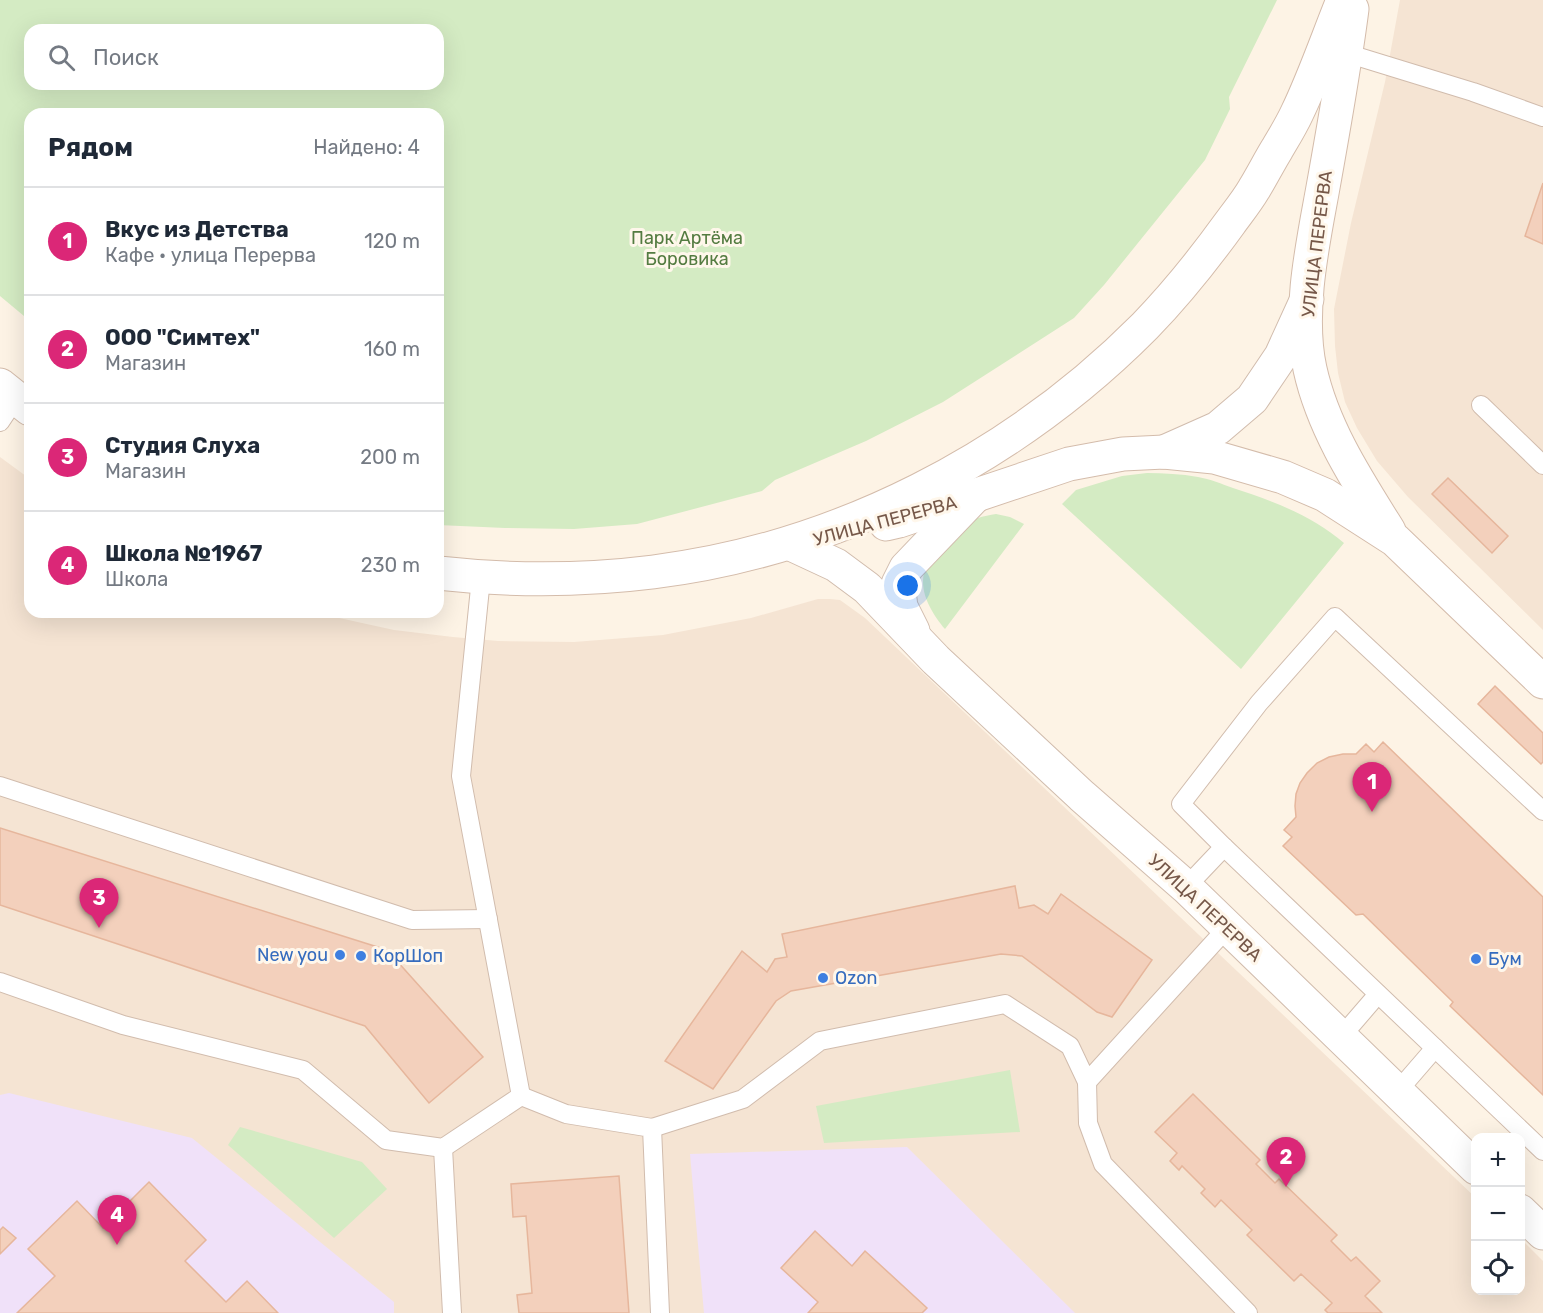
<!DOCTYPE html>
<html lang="ru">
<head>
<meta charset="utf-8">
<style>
	:root { --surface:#fff; --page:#f6f6f7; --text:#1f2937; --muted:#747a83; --line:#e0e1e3; --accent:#db2777 }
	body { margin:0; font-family:Rubik,sans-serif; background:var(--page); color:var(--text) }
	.controls { position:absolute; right:18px; bottom:18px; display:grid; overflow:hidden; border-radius:12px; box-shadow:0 6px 24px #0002 }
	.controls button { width:54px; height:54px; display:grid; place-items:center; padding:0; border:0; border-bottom:2px solid var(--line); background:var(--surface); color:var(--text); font:30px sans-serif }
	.you { position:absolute; left:908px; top:586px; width:21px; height:21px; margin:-15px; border:4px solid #fff; border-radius:50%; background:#1a73e8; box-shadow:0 0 0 9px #1a73e833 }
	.badge { display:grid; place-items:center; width:39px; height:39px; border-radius:50%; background:var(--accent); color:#fff; font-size:20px; font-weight:700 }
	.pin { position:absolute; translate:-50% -50px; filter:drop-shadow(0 2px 3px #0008) }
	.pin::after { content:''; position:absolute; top:32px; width:21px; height:18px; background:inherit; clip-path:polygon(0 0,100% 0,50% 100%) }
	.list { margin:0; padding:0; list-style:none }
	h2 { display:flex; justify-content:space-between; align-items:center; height:78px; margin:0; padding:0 24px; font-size:26px }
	h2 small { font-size:20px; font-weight:400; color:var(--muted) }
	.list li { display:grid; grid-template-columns:39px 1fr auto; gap:18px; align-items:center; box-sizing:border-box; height:108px; padding:0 24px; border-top:2px solid var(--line) }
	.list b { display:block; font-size:22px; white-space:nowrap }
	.list p { margin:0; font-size:20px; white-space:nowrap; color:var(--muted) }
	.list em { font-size:20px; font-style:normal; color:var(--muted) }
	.icon { flex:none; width:33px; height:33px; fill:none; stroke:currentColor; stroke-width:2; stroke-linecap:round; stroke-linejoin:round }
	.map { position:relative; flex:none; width:1543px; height:1313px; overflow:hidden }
	.search { position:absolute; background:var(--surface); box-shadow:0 6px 24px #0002; left:24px; top:24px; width:420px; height:66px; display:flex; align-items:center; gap:15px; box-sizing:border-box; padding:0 21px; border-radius:18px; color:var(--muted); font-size:22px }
	.panel { position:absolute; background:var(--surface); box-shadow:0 6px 24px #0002; left:24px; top:108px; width:420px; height:510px; border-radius:18px }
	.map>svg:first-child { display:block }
	.residential { fill:#f5e4d3 }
	.education { fill:#f0e1f9 }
	.green { fill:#d4ebc3; fill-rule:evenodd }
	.building { fill:#f3d0bc; stroke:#e6b69c; stroke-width:1.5 }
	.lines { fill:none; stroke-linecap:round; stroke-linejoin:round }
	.lane-casing { stroke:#d1bcad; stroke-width:20 }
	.street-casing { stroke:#d1bcad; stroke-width:35 }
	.secondary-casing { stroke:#d4bcab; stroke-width:35 }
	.lane { stroke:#fff; stroke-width:18 }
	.street { stroke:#fff; stroke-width:33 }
	.secondary { stroke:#fff; stroke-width:33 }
	.shop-dot { fill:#3f7fe0; stroke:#fff7eb; stroke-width:2 }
	.labels { text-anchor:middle; stroke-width:6; stroke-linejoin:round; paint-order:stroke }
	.park-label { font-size:18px; fill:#547c41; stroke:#fff7eb }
	.street-label { font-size:18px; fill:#765849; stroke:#fff7eb }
	.shop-label { font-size:18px; fill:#366cbe; stroke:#fff7eb; text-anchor:start }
</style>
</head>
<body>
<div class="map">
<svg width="1543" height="1313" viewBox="0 0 1543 1313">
	<rect width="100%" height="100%" fill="#fdf3e5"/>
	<g class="residential">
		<path d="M1400,0H1543V630L1408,497L1377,461L1357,428L1345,402L1338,373L1335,346L1334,309L1351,223L1385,82Z"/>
		<path d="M0,457L30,479V612H312L394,630L453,637L498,641L574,642L663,635L751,618L818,599H830L840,600L865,618L1475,1197L1476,1290H1520L1521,1239L1543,1261V1313H0Z"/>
	</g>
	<g class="education">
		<path d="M9,1093L192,1138L394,1302V1313H0V1095Z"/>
		<path d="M907,1147L1075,1313H704L690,1154Z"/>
	</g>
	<g class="green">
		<path d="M0,0H1277L1229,97L1230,109L1205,160L1104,285L1074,318L943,402L866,441L775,480L762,491L637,524L574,529L505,528L438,525V114H30V321L0,296ZM30,30H438V84H30Z"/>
		<path d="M1147,473C1164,473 1181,474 1198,477C1210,479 1222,484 1233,488C1273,501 1313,516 1344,543L1241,669L1062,504L1076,490L1122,476Z"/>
		<path d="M996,514L1010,517L1024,524L945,629C930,611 914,585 929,561C932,555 940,549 945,544C950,538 955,531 961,526C970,519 984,516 996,514Z"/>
		<path d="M1010,1070L1020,1132L824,1143L816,1106Z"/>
		<path d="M240,1127L362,1162L387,1189L334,1238L228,1145Z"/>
	</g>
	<g class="building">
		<path d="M1543,183V244L1525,236Z"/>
		<path d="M1448,478L1508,536L1492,553L1432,494Z"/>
		<path d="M1495,686L1543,733V762L1541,764L1478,704Z"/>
		<path d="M1383,742L1543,897V1095L1450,1006L1453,1002L1363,914L1356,915L1283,846L1292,837L1284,830L1296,817L1295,806L1296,794L1300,783L1307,773L1317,763L1329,757L1343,754H1356L1366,744L1374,752Z"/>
		<path d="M0,828L387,950L483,1057L429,1103L365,1026L0,905Z"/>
		<path d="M1015,886L1019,908L1034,905L1048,914L1061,894L1152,960L1112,1017L1097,1012L1022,956L1001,954L791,991L776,1001L713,1089L665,1061L742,951L767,972L775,959L787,957L782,934Z"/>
		<path d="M1193,1094L1260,1160L1256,1164L1275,1183L1279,1179L1337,1235L1331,1241L1351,1261L1356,1257L1380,1281L1365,1296L1382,1313H1328L1325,1310L1332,1303L1301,1274L1294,1281L1247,1235L1252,1230L1221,1200L1215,1207L1201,1193L1205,1189L1182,1166L1179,1170L1170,1161L1177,1153L1155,1132Z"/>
		<path d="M619,1176L629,1313H519L517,1295L532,1293L526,1216L513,1217L511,1184Z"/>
		<path d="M149,1182L206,1240L185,1261L226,1302L247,1281L278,1313H17L55,1276L28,1249L77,1201L103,1228Z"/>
		<path d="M3,1227L16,1238L0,1254V1230Z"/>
		<path d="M815,1231L852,1266L865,1251L927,1308L922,1313H808L818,1302L781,1268Z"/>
	</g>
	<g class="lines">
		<defs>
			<g id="lane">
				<path d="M1346,53L1473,92L1543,117"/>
				<path d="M1481,405L1543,465"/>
				<path d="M0,422L16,398"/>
				<path d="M481,578L461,776L521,1096"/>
				<path d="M0,786L412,920L488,919"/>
				<path d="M1543,811L1335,617L1259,703L1181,804L1224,847L1543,1151"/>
				<path d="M1186,887L1224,847"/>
				<path d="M0,982L123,1025L303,1070L386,1140L443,1148L521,1096"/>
				<path d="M1341,1037L1378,994"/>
				<path d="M1087,1082L1088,1123L1103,1164L1248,1313"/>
				<path d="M1397,1092L1435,1048"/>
				<path d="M521,1096L566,1114L652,1128L660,1313"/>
				<path d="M652,1128L743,1099L820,1041L1005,1004L1070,1046L1087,1082L1227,928"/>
				<path d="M443,1148L452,1313"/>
			</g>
			<g id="street">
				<path d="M1164,452L1218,428L1252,399L1281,356L1307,299"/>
				<path d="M793,545L836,565L867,588L936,660L1082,796L1186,887L1476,1168"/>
				<path d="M913,631L901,607L898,584L906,568L976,495"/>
				<path d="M1520,1211L1543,1233"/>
			</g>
			<g id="secondary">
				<path d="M1352,9C1344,71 1333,132 1322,193C1312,247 1298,314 1310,369C1323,428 1357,480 1389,531"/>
				<path d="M0,385L30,409"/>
				<path d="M886,524L899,521L1069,464L1123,454L1164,452L1214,457L1283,477L1325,495L1395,540L1543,682"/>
				<path d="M438,573C510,581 581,581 653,572C838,549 1014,458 1145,326C1176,294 1204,259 1230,223C1238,212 1247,201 1254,189C1262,176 1269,162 1277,149C1284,137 1291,126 1297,113C1314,78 1328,37 1343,0"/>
			</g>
		</defs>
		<use href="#lane" class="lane-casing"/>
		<use href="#street" class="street-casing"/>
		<use href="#secondary" class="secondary-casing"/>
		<use href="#lane" class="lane"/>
		<use href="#street" class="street"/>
		<use href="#secondary" class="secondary"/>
	</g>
	<g class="shop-dot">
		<circle cx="340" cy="955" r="6"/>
		<circle cx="361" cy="956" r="6"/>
		<circle cx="1476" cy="959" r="6"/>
		<circle cx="823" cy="978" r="6"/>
	</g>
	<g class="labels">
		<g class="park-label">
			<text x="687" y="244">Парк Артёма<tspan x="687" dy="21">Боровика</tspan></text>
		</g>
		<g class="street-label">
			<text transform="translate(1317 244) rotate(-83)" y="6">УЛИЦА ПЕРЕРВА</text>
			<text transform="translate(885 521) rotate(-15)" y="6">УЛИЦА ПЕРЕРВА</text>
			<text transform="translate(1205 908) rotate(43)" y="6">УЛИЦА ПЕРЕРВА</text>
		</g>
		<g class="shop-label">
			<text x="328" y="961" text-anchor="end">New you</text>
			<text x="373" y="962">КорШоп</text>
			<text x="1488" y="965">Бум</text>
			<text x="835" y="984">Ozon</text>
		</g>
	</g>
</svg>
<div class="controls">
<button>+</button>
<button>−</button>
<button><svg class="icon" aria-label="locate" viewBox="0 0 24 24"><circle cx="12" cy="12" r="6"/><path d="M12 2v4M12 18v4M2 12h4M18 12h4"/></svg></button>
</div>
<div class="you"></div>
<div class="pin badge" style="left:1372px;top:812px">1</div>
<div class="pin badge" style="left:1286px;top:1187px">2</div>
<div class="pin badge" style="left:99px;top:928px">3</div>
<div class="pin badge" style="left:117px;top:1245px">4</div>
<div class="search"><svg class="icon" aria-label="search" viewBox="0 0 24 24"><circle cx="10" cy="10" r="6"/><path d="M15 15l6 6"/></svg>Поиск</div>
<section class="panel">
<h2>Рядом<small>Найдено: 4</small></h2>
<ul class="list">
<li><span class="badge">1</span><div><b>Вкус из Детства</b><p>Кафе · улица Перерва</p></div><em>120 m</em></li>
<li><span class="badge">2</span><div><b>ООО &quot;Симтех&quot;</b><p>Магазин</p></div><em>160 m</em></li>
<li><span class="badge">3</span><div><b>Студия Слуха</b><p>Магазин</p></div><em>200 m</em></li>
<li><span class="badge">4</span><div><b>Школа №1967</b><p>Школа</p></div><em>230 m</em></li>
</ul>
</section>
</div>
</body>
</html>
